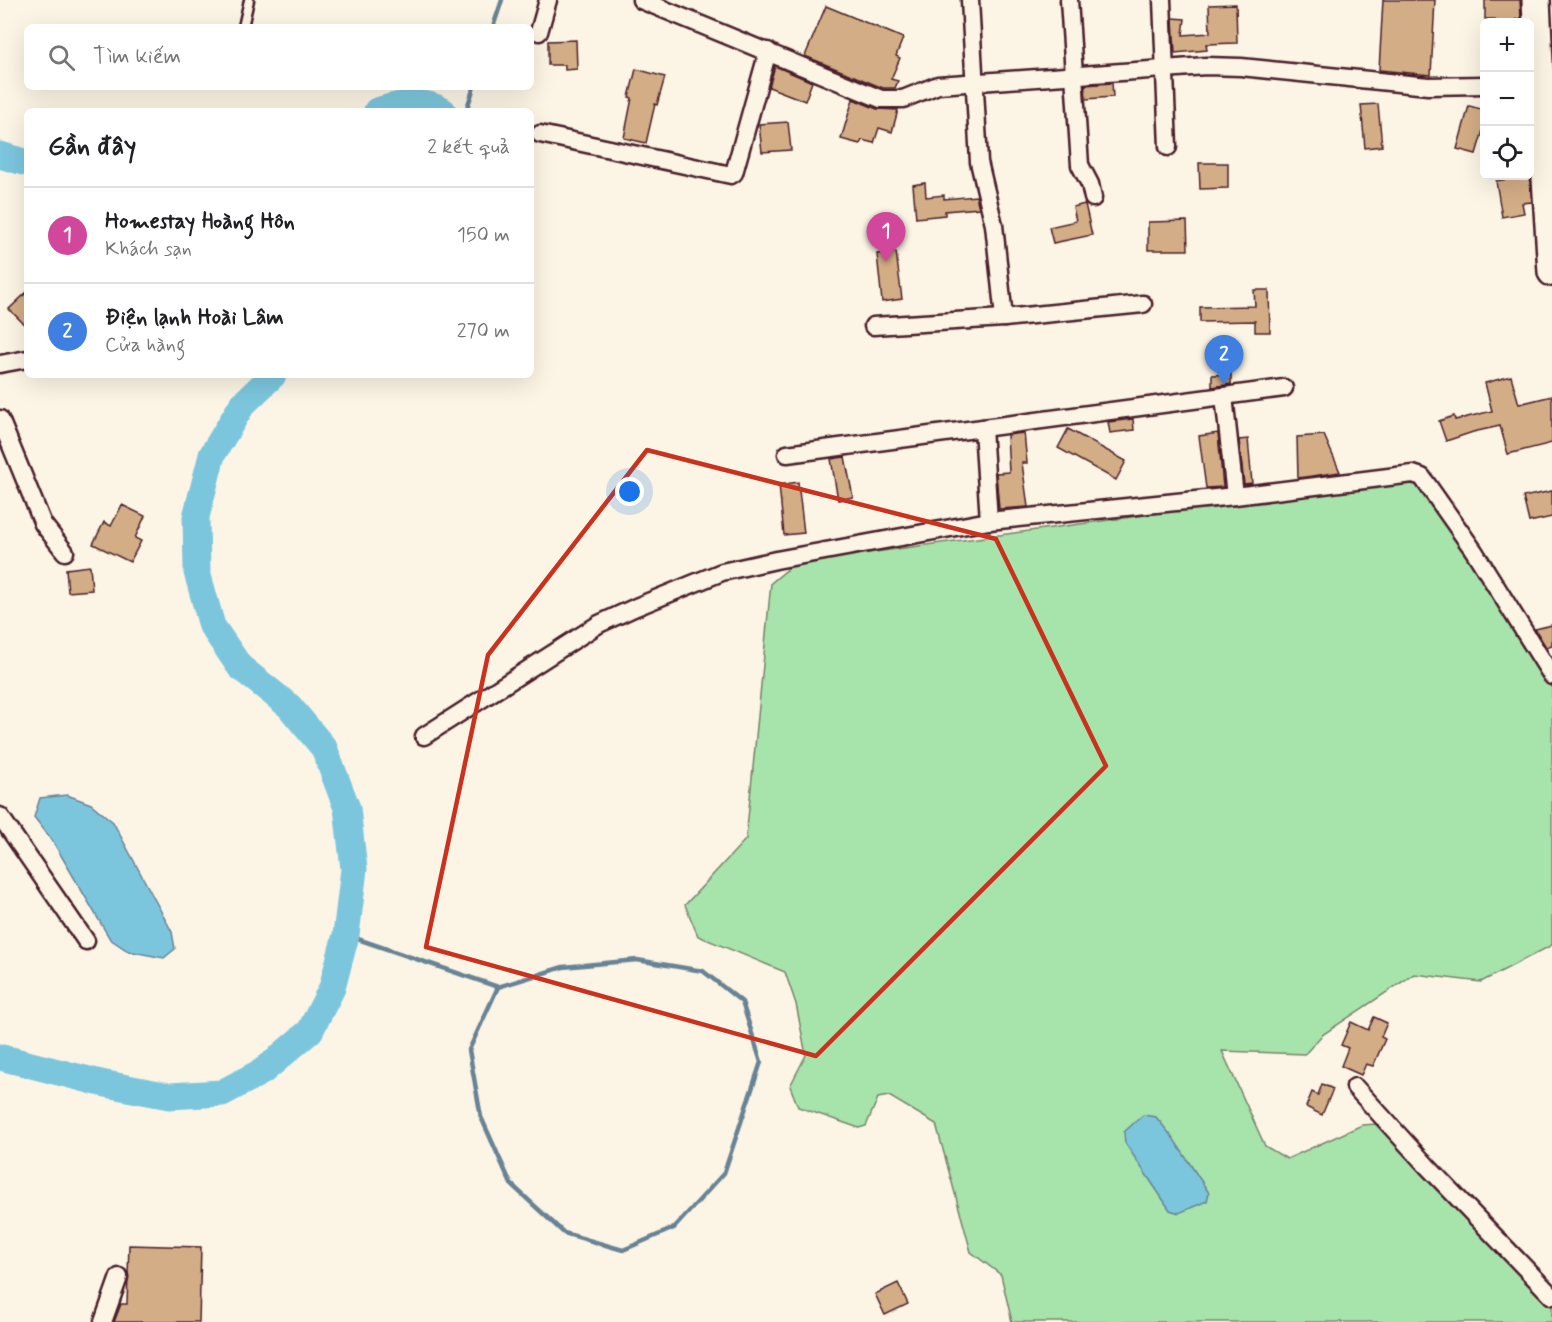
<!DOCTYPE html>
<html lang="vi">
<head>
<meta charset="utf-8">
<style>
	:root { --surface:#fff; --page:#f6f6f6; --text:#202124; --muted:#757577; --line:#e0e0e0; --accent:#c8321e }
	body { margin:0; font-family:Mynerve,sans-serif; background:var(--page); color:var(--text) }
	.controls { position:absolute; right:18px; top:18px; display:grid; overflow:hidden; border-radius:9px; box-shadow:0 6px 24px #0002 }
	.controls button { width:54px; height:54px; display:grid; place-items:center; padding:0; border:0; border-bottom:2px solid var(--line); background:var(--surface); color:var(--text); font:30px sans-serif }
	.you { position:absolute; left:630px; top:492px; width:21px; height:21px; margin:-15px; border:4px solid #fff; border-radius:50%; background:#1a73e8; box-shadow:0 0 0 9px #1a73e833 }
	.badge { display:grid; place-items:center; width:39px; height:39px; border-radius:50%; background:var(--accent); color:#fff; font-size:20px; font-weight:700 }
	.pin { position:absolute; translate:-50% -50px; filter:drop-shadow(0 2px 3px #0008) }
	.pin::after { content:''; position:absolute; top:32px; width:21px; height:18px; background:inherit; clip-path:polygon(0 0,100% 0,50% 100%) }
	.list { margin:0; padding:0; list-style:none }
	h2 { display:flex; justify-content:space-between; align-items:center; height:78px; margin:0; padding:0 24px; font-size:26px }
	h2 small { font-size:20px; font-weight:400; color:var(--muted) }
	.list li { display:grid; grid-template-columns:39px 1fr auto; gap:18px; align-items:center; box-sizing:border-box; height:96px; padding:0 24px; border-top:2px solid var(--line) }
	.list b { display:block; font-size:22px; white-space:nowrap }
	.list p { margin:0; font-size:20px; white-space:nowrap; color:var(--muted) }
	.list em { font-size:20px; font-style:normal; color:var(--muted) }
	.icon { flex:none; width:33px; height:33px; fill:none; stroke:currentColor; stroke-width:2; stroke-linecap:round; stroke-linejoin:round }
	.map { position:relative; flex:none; width:1552px; height:1322px; overflow:hidden }
	.search { position:absolute; background:var(--surface); box-shadow:0 6px 24px #0002; left:24px; top:24px; width:510px; height:66px; display:flex; align-items:center; gap:15px; box-sizing:border-box; padding:0 21px; border-radius:9px; color:var(--muted); font-size:22px }
	.panel { position:absolute; background:var(--surface); box-shadow:0 6px 24px #0002; left:24px; top:108px; width:510px; height:270px; border-radius:9px }
	.map>svg:first-child { display:block }
	.green { fill:#a6e4ab; stroke:#78826b; stroke-width:1.5 }
	.water { fill:#7cc6dd; stroke:#688396; stroke-width:1.5 }
	.lines { fill:none; stroke-linecap:round; stroke-linejoin:round }
	.stream { stroke:#688396; stroke-width:4.5 }
	.river { stroke:#7cc6dd; stroke-width:27 }
	.building { fill:#d3ad85; stroke:#4a1f2b; stroke-width:1.5 }
	.service-casing { stroke:#4a1f2b; stroke-width:13 }
	.minor-casing { stroke:#4a1f2b; stroke-width:21 }
	.primary-casing { stroke:#4a1f2b; stroke-width:32 }
	.service { stroke:#fcf5e5; stroke-width:8 }
	.minor { stroke:#fcf5e5; stroke-width:16 }
	.primary { stroke:#fcf5e5; stroke-width:27 }
	.marked { fill:none; stroke:#c8321e; stroke-width:4.5; stroke-linejoin:round }
</style>
</head>
<body>
<div class="map">
<svg width="1552" height="1322" viewBox="0 0 1552 1322">
	<rect width="100%" height="100%" fill="#fcf5e5"/>
	<filter id="ink" filterUnits="userSpaceOnUse"><feTurbulence type="fractalNoise" baseFrequency=".0167" numOctaves="2"/><feDisplacementMap in="SourceGraphic" scale="12" xChannelSelector="R" yChannelSelector="G"/><feConvolveMatrix kernelMatrix="1 2 1 2 8 2 1 2 1" color-interpolation-filters="sRGB"/></filter>
	<g filter="url(#ink)">
		<path class="green" d="M1394,481L1412,482L1423,489L1552,687V945L1481,982L1414,974L1322,1035L1305,1054L1222,1051L1265,1146L1287,1159L1362,1125L1377,1124L1552,1299V1322H1012L1001,1275L971,1252L936,1124L889,1096L878,1098L866,1126L859,1128L798,1107L790,1086L806,1055L796,1004L785,972L698,936L685,905L746,839L771,583L795,563Z"/>
		<g class="water">
			<path d="M67,795L91,804L113,822L172,932L175,949L164,958L128,951L110,939L52,840L34,817L40,798Z"/>
			<path d="M1143,1115L1156,1117L1173,1138L1209,1193L1207,1201L1179,1213L1170,1210L1125,1143L1124,1132Z"/>
		</g>
		<g class="lines">
			<g class="stream">
				<path d="M493,27L502,0"/>
				<path d="M466,111L474,87"/>
				<path d="M346,935L498,987L563,967L637,960L703,971L742,1002L761,1062L724,1173L674,1228L623,1250L564,1233L511,1184L481,1117L469,1050L498,987"/>
			</g>
			<g class="river">
				<path d="M377,111C400,104 421,98 443,111"/>
				<path d="M0,155L27,163"/>
				<path d="M0,1057L101,1083L169,1096L222,1093L263,1071L310,1031L332,988L346,935L354,869L347,808L324,748L289,706L240,667L212,626L197,572L196,517L212,455L242,405L273,375"/>
			</g>
		</g>
		<g class="building">
			<path d="M1383,0H1435L1431,75L1379,70Z"/>
			<path d="M1485,0H1520L1521,19H1516V22H1495V19H1485Z"/>
			<path d="M1236,4L1237,43L1206,44L1207,50L1175,53L1173,18L1185,19L1183,35L1210,33L1209,5Z"/>
			<path d="M826,6L903,38L896,56L900,58L891,79L898,81L895,88H883L805,56Z"/>
			<path d="M576,40L577,69L565,70V65H548V41Z"/>
			<path d="M775,66L812,82L805,101L769,87Z"/>
			<path d="M636,69L665,77L657,105L655,104L646,143L624,138L632,98L629,97Z"/>
			<path d="M1112,83L1113,97L1086,99L1085,85Z"/>
			<path d="M853,99L877,109L898,110L892,132L879,128L874,143L862,140L860,144L841,139Z"/>
			<path d="M1378,104L1382,146L1365,148L1361,105Z"/>
			<path d="M1469,106L1485,110V124L1476,154L1457,149Z"/>
			<path d="M788,122L791,150L762,152L759,124Z"/>
			<path d="M1199,163H1228V188L1200,189Z"/>
			<path d="M1529,176L1532,202L1522,203L1524,213L1502,217L1496,181Z"/>
			<path d="M925,183L926,197L944,195V199L976,196L979,208L945,211V215L916,218L913,185Z"/>
			<path d="M1085,204L1092,235L1053,243L1049,227L1076,221L1073,207Z"/>
			<path d="M1187,221L1188,250H1148V222Z"/>
			<path d="M896,252L902,299L882,302L877,254Z"/>
			<path d="M1254,290H1269L1270,332H1255V321L1200,322V307L1255,306Z"/>
			<path d="M27,292V327L9,309Z"/>
			<path d="M1231,374V384L1212,387V375Z"/>
			<path d="M1511,376L1519,404L1552,396V443L1508,454L1500,426L1473,432L1446,441L1439,421L1454,416L1455,420L1492,411L1485,383Z"/>
			<path d="M1133,419L1134,430L1110,433L1108,422Z"/>
			<path d="M1068,429L1126,461L1116,480L1058,448Z"/>
			<path d="M1024,433L1027,463H1022L1028,507L999,509L996,473L1009,472L1007,435Z"/>
			<path d="M1218,433L1223,487L1206,488L1199,436Z"/>
			<path d="M1324,435L1340,472L1298,478L1297,437Z"/>
			<path d="M1248,439L1252,483L1244,484L1239,440Z"/>
			<path d="M845,457L853,497L838,500L831,459Z"/>
			<path d="M798,482L804,533L784,535L779,485Z"/>
			<path d="M1552,491V517L1529,522L1523,497Z"/>
			<path d="M122,505L145,516L135,538L141,541L130,562L93,544L104,522L111,526Z"/>
			<path d="M90,566L92,590L68,592L66,569Z"/>
			<path d="M1552,625V645L1546,647L1535,629Z"/>
			<path d="M1374,1017L1387,1023L1381,1037L1385,1039L1373,1066L1366,1064L1361,1075L1341,1066L1348,1048L1341,1045L1351,1022L1368,1030Z"/>
			<path d="M1322,1084L1333,1089L1322,1115L1306,1107L1312,1092L1318,1095Z"/>
			<path d="M129,1245L201,1247L199,1322H114L121,1304H127Z"/>
			<path d="M898,1283L908,1304L885,1315L875,1294Z"/>
		</g>
		<g class="lines">
			<defs>
				<path id="service" d="M243,27L249,0"/>
				<g id="minor">
					<path d="M641,0L881,99H903L938,85L1206,66L1241,67L1428,86L1484,85"/>
					<path d="M970,0L979,162L994,225L1004,318L1143,304"/>
					<path d="M1069,0L1080,165L1090,184L1093,198"/>
					<path d="M1162,0L1168,147"/>
					<path d="M539,32L548,0"/>
					<path d="M540,134L731,175L734,173L768,51"/>
					<path d="M873,326L1004,318"/>
					<path d="M0,364L27,359"/>
					<path d="M1224,396L1235,496"/>
					<path d="M0,419L43,524L65,552"/>
					<path d="M983,428L989,521"/>
					<path d="M787,454L1284,388"/>
					<path d="M424,736L599,624L636,607L722,572L776,560L989,521L1235,496L1413,474L1422,477L1474,551L1552,676"/>
					<path d="M0,816L86,941"/>
					<path d="M1355,1087L1427,1166L1552,1296"/>
					<path d="M103,1322L119,1277"/>
				</g>
				<path id="primary" d="M1536,0L1540,84L1552,272"/>
			</defs>
			<use href="#service" class="service-casing"/>
			<use href="#minor" class="minor-casing"/>
			<use href="#primary" class="primary-casing"/>
			<use href="#service" class="service"/>
			<use href="#minor" class="minor"/>
			<use href="#primary" class="primary"/>
		</g>
	</g>
	<path class="marked" d="M647,450L996,539L1106,766L816,1056L426,947L488,655Z"/>
</svg>
<div class="controls">
<button>+</button>
<button>−</button>
<button><svg class="icon" aria-label="locate" viewBox="0 0 24 24"><circle cx="12" cy="12" r="6"/><path d="M12 2v4M12 18v4M2 12h4M18 12h4"/></svg></button>
</div>
<div class="you"></div>
<div class="pin badge" style="left:886px;top:262px;background:#d1479c">1</div>
<div class="pin badge" style="left:1224px;top:385px;background:#3f7fe0">2</div>
<div class="search"><svg class="icon" aria-label="search" viewBox="0 0 24 24"><circle cx="10" cy="10" r="6"/><path d="M15 15l6 6"/></svg>Tìm kiếm</div>
<section class="panel">
<h2>Gần đây<small>2 kết quả</small></h2>
<ul class="list">
<li><span class="badge" style="background:#d1479c">1</span><div><b>Homestay Hoàng Hôn</b><p>Khách sạn</p></div><em>150 m</em></li>
<li><span class="badge" style="background:#3f7fe0">2</span><div><b>Điện lạnh Hoài Lâm</b><p>Cửa hàng</p></div><em>270 m</em></li>
</ul>
</section>
</div>
</body>
</html>
